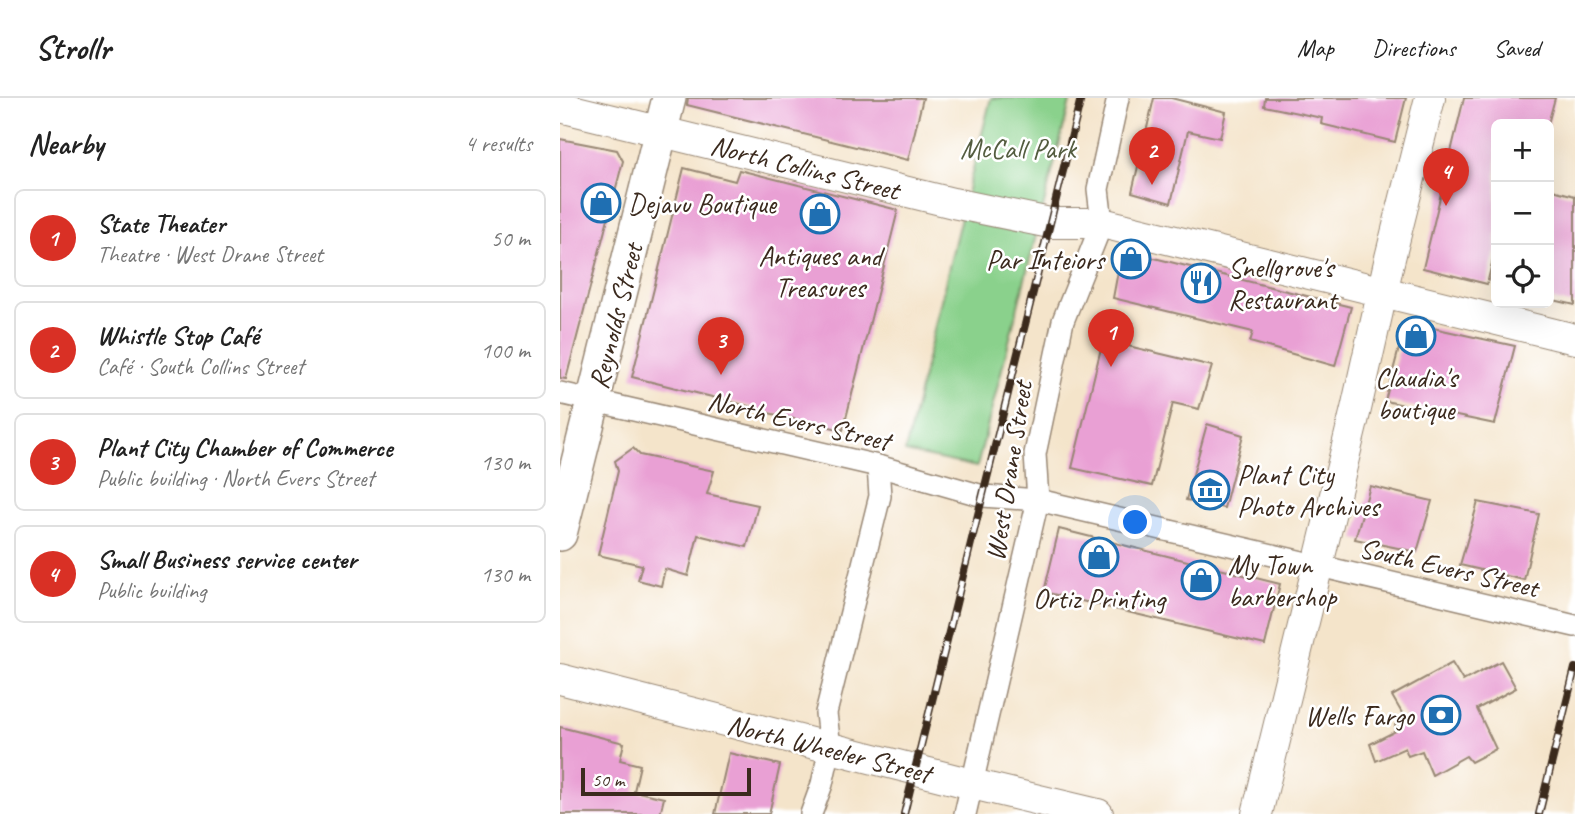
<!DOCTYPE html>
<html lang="en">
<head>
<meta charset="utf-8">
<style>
	:root { --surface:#fff; --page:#f2f2f2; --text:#222; --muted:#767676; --line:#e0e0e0; --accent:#d93025 }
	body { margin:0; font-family:Caveat,sans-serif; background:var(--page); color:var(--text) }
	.controls { position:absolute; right:21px; top:21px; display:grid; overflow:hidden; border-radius:10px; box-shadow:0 7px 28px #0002 }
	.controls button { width:63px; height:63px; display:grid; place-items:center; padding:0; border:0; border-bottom:2px solid var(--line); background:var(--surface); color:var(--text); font:35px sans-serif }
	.scale { position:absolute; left:21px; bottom:18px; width:170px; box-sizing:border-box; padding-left:7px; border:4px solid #3b2a1e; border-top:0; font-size:19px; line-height:24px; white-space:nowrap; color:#3b2a1e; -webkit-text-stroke:5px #fff; paint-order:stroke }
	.you { position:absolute; left:576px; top:425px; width:24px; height:24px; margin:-18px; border:5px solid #fff; border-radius:50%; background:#1a73e8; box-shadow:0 0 0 10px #1a73e833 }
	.badge { display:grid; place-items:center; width:46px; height:46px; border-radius:50%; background:var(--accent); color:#fff; font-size:23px; font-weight:700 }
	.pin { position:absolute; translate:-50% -58px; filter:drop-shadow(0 2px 4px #0008) }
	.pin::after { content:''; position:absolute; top:37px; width:24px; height:21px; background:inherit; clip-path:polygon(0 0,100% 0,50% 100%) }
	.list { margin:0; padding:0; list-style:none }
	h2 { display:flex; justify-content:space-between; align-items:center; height:91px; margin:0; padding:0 28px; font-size:30px }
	h2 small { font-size:23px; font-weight:400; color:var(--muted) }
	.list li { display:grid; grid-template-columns:46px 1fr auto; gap:21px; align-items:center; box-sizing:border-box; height:98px; margin:0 14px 14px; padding:0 14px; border:2px solid var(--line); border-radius:10px }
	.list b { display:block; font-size:26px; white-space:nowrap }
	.list p { margin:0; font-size:23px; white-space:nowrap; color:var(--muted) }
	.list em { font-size:23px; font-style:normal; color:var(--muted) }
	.icon { flex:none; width:38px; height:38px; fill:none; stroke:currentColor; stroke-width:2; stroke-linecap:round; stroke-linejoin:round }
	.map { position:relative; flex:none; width:1015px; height:716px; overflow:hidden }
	header { display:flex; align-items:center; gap:42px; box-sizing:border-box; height:98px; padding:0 35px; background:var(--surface); border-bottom:2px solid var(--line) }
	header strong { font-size:33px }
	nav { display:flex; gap:38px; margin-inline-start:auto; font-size:24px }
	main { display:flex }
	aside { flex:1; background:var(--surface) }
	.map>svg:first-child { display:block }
	.green { fill:#8ad18c; stroke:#627e55; stroke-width:2 }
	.building { fill:#e9a0d4 }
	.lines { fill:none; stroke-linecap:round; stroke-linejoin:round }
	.street-casing { stroke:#988774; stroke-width:24 }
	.secondary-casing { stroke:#988774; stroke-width:32 }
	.primary-casing { stroke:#988774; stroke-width:36 }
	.street { stroke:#fff; stroke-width:21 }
	.secondary { stroke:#fff; stroke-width:30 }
	.primary { stroke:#fff; stroke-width:33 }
	.rail-casing { stroke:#3b2a1e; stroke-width:8 }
	.rail { stroke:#fff; stroke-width:5; stroke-dasharray:16; stroke-linecap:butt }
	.labels { text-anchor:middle; stroke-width:5; stroke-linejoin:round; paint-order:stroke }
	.park-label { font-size:28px; fill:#535c3f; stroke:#fff }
	.street-label { font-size:28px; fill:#3b2a1e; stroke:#fff }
	.poi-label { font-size:28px; fill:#3b2a1e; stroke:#fff; text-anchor:start }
</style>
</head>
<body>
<header>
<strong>Strollr</strong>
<nav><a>Map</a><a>Directions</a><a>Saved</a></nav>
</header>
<main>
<aside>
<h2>Nearby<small>4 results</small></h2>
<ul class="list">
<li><span class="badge">1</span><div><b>State Theater</b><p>Theatre · West Drane Street</p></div><em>50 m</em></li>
<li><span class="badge">2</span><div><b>Whistle Stop Café</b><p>Café · South Collins Street</p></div><em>100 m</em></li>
<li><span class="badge">3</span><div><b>Plant City Chamber of Commerce</b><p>Public building · North Evers Street</p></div><em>130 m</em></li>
<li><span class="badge">4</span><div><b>Small Business service center</b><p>Public building</p></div><em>130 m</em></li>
</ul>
</aside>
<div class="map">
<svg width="1015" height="716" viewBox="0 0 1015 716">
	<rect width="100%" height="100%" fill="#fff"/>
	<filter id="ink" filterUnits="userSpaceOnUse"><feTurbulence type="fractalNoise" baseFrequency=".0143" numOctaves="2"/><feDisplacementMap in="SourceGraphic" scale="14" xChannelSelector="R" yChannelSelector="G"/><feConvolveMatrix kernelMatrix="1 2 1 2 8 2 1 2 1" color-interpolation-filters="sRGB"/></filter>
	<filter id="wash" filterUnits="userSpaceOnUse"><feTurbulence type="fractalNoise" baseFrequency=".00686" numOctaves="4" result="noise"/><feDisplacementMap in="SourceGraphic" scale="28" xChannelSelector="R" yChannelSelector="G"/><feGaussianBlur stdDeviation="1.57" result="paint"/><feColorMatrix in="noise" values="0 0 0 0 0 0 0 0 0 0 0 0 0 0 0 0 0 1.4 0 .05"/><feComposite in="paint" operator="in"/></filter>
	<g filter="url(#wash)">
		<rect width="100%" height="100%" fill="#f4e4ca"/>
		<path class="green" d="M431,0H511L417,369L345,354L397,135Z"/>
		<g id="blocks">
			<g class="building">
				<path d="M128,0H363L348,62L127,7Z"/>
				<path d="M594,0H611L666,14L660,40L628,33L611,105L572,94Z"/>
				<path d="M705,0H846L835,44L761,26L762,20L704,8Z"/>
				<path d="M904,0H995L988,26H936V149L927,186L863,170Z"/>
				<path d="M0,41L57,52L63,63L6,281L0,280Z"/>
				<path d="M124,70L175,83L179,72L338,112L283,332L191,311L192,309L72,279Z"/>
				<path d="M989,91L1015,98V207L989,201Z"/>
				<path d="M562,152L791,209L775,268L690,244L693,234L553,200Z"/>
				<path d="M846,224L955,248L935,326L825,303Z"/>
				<path d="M543,242L652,268L639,311L613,305L592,388L512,370Z"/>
				<path d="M647,326L683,337L664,410L626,402Z"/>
				<path d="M73,350L80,357L154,373L147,396L198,407L187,449L138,437L128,478L105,471L101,488L78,482L82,467L38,457L58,373L55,363Z"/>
				<path d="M810,388L872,403L857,454L795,441Z"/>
				<path d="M918,404L979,416L964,482L900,467Z"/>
				<path d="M499,431L720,486L705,547L484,494Z"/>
				<path d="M941,563L956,590L917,611L936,651L911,664L906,658L872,677L862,653L848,658L845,650L816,663L810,646L836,633L835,627L846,622L832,598L892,565L903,583Z"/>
				<path d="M0,629L64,645L60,662L80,667L74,693L104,700L100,716H0Z"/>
				<path d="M169,655L220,667L209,716H155Z"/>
			</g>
		</g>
	</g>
	<g filter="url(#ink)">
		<use href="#blocks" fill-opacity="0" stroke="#988774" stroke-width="2"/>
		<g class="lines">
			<defs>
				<g id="street">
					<path d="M0,295L318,368L423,398L478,402L1015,528"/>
					<path d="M251,716L262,686L270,650L266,615L320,398L318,368"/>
					<path d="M405,716L478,402L475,356L503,223L542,125L538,91L558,0"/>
				</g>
				<g id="secondary">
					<path d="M0,9L393,105L490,125H542L1015,241"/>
					<path d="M0,581L412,686L538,716"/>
					<path d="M697,716L796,311L829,164L870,0"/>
				</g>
				<path id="primary" d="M0,436L109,0"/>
			</defs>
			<use href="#street" class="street-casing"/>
			<use href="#secondary" class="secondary-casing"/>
			<use href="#primary" class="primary-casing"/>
			<use href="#street" class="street"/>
			<use href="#secondary" class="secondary"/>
			<use href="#primary" class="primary"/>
			<defs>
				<g id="rail">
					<path d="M344,716L521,0"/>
					<path d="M979,716L1015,570"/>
				</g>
			</defs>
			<use href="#rail" class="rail-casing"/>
			<use href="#rail" class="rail"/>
		</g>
	</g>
	<defs>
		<symbol id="shop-ring" viewBox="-11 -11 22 22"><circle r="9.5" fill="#fff" stroke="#1f6fb2" stroke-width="1.5"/><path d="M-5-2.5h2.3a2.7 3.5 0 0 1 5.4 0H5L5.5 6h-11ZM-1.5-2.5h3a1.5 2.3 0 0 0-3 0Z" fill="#1f6fb2"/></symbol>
		<symbol id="restaurant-ring" viewBox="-11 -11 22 22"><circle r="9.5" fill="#fff" stroke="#1f6fb2" stroke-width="1.5"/><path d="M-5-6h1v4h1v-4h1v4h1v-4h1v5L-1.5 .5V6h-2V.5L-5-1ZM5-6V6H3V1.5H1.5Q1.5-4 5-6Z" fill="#1f6fb2"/></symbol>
		<symbol id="museum-ring" viewBox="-11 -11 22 22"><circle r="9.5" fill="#fff" stroke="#1f6fb2" stroke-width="1.5"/><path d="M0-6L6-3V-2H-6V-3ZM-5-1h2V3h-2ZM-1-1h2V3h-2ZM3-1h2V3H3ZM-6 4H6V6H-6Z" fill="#1f6fb2"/></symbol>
		<symbol id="bank-ring" viewBox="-11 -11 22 22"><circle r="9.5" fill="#fff" stroke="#1f6fb2" stroke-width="1.5"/><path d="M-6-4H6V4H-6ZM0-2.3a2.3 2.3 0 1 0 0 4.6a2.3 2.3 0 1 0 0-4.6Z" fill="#1f6fb2"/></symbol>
	</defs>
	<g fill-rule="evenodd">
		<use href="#shop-ring" x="19" y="83" width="44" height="44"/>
		<use href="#shop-ring" x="238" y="94" width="44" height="44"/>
		<use href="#shop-ring" x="549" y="139" width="44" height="44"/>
		<use href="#restaurant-ring" x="619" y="163" width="44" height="44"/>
		<use href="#shop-ring" x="834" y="216" width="44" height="44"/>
		<use href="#museum-ring" x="628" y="370" width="44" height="44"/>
		<use href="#shop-ring" x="517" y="437" width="44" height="44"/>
		<use href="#shop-ring" x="619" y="460" width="44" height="44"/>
		<use href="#bank-ring" x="859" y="595" width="44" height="44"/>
	</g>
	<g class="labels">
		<g class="park-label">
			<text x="458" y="60">McCall Park</text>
		</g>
		<g class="street-label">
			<text transform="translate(245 69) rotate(14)" y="10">North Collins Street</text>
			<text transform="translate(55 218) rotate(-76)" y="10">Reynolds Street</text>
			<text transform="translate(239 322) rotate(13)" y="10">North Evers Street</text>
			<text transform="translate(448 373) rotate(-81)" y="10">West Drane Street</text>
			<text transform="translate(889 469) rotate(13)" y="10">South Evers Street</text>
			<text transform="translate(269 650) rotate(14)" y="10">North Wheeler Street</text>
		</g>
		<g class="poi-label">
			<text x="68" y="115">Dejavu Boutique</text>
			<text x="260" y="167" text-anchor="middle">Antiques and<tspan x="260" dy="32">Treasures</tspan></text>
			<text x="544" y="171" text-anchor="end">Par Inteiors</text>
			<text x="668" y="179">Snellgrove's<tspan x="668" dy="32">Restaurant</tspan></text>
			<text x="856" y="289" text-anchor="middle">Claudia's<tspan x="856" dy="32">boutique</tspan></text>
			<text x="677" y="386">Plant City<tspan x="677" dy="32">Photo Archives</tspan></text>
			<text x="668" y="476">My Town<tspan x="668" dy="32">barbershop</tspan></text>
			<text x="539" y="510" text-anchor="middle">Ortiz Printing</text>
			<text x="854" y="627" text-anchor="end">Wells Fargo</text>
		</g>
	</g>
</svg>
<div class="controls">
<button>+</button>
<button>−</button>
<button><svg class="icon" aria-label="locate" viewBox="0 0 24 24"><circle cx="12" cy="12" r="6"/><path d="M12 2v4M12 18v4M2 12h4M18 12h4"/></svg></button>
</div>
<div class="scale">50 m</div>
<div class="you"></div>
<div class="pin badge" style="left:551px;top:269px">1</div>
<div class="pin badge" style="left:592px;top:87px">2</div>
<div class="pin badge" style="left:161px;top:277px">3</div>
<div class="pin badge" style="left:886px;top:108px">4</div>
</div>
</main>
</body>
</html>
